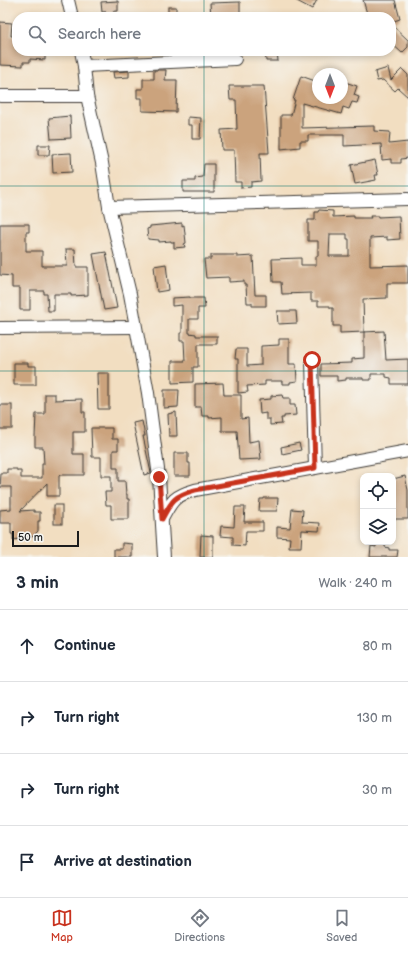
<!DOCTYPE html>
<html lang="en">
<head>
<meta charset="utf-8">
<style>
	:root { --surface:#fff; --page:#f6f6f7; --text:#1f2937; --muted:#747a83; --line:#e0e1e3; --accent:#c8321e }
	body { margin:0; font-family:"Balsamiq Sans",sans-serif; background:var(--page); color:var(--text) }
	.controls { position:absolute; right:12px; bottom:12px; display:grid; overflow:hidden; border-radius:8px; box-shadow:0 2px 6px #0003 }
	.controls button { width:36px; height:36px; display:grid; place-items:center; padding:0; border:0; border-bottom:1px solid var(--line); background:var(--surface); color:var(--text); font:20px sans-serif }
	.compass { position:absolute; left:312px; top:68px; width:36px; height:36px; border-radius:50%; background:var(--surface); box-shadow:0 2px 6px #0003; rotate:180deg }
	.scale { position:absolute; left:12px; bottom:10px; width:67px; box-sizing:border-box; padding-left:4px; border:2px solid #1c1c1c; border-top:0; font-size:11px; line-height:14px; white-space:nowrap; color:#1c1c1c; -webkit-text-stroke:3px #f6f6f2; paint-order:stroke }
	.stop { position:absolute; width:12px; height:12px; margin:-9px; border:3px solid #c8321e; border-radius:50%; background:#fff }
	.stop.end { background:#c8321e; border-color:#fff; box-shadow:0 1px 4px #0008 }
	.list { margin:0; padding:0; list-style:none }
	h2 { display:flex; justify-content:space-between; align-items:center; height:52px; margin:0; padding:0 16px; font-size:17px }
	h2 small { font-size:13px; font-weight:400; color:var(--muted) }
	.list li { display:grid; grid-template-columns:26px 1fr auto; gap:12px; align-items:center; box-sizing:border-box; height:72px; padding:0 16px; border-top:1px solid var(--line) }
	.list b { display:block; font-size:15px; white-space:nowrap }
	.list em { font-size:13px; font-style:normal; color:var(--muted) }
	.icon { flex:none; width:22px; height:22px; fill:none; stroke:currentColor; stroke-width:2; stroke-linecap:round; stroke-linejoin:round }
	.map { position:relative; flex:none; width:408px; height:557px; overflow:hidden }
	.search { position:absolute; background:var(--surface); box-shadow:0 2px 6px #0003; left:12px; right:12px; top:12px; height:44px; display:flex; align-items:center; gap:10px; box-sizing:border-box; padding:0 14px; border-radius:16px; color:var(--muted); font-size:15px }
	.sheet { height:340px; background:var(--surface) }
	nav { display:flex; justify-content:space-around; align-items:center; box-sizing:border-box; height:56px; border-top:1px solid var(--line); background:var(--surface); font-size:11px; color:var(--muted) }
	nav a { display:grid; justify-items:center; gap:2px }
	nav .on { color:var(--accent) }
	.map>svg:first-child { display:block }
	.building { fill:#cba37d; fill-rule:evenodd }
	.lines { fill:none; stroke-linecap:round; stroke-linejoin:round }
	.minor-casing { stroke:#3c3935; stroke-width:14 }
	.minor { stroke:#fff; stroke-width:12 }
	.route { stroke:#c8321e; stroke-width:5 }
	.grid { fill:none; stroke:#0f766e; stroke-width:1; stroke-opacity:0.55 }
</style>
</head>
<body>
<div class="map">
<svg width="408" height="557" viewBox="0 0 408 557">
	<rect width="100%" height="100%" fill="#f6f6f2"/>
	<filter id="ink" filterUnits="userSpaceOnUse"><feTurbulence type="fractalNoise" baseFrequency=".025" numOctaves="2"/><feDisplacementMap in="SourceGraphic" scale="8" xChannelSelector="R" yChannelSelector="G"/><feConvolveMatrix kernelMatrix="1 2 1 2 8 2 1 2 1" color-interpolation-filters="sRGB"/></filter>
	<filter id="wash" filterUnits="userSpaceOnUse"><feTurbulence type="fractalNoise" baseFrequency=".012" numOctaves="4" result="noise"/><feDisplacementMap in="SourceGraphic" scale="16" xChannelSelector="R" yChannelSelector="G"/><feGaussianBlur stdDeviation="0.9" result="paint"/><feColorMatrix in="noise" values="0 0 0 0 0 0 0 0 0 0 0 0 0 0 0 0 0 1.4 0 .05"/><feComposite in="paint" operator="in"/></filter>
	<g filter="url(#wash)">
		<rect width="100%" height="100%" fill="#f2dec1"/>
		<g id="blocks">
			<g class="building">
				<path d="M295,0H317L312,9Z"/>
				<path d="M363,0H395L400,19L391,22V17H368Z"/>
				<path d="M118,1V11L102,12L101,2Z"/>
				<path d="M240,2V17H211L210,3Z"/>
				<rect x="168" y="7" width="8" height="10"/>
				<path d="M0,22L12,23L11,36H17V51H45V60L30,59V62H23V66L0,65Z"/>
				<path d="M391,24L408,40V47L402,53L391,43Z"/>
				<path d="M265,51H277L278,61H266Z"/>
				<path d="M388,68L391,80L402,69L408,75V97L398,88L395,91L383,80L377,81L375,72Z"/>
				<path d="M154,70H166L165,80H177L176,112L142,111V98H137V89H143V79H154Z"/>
				<path d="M129,71V77L114,78L113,72Z"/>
				<path d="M301,76L318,82V98H342V81L357,86L354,95L359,97L357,103L352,102L349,109L343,107L341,114L302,103V128L374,126V131L390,132L389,144L408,142V158L401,159V163H391V159L382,160L381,144L344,146V135H308V141H300V147L281,149V115H291L295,100H293Z"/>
				<path d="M229,86H264L269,153H260L261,181L251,182V187L241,188V182H235L234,150H222L221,130L237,129L236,100H230Z"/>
				<path d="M70,116L71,138L51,139L49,118Z"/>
				<path d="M188,117L201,118L200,139H192V125H188Z"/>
				<path d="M38,145H50L49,155H38Z"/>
				<path d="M71,153L72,172L53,173L52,154Z"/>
				<path d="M375,160L378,175H375L376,180L355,184L351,165Z"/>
				<path d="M204,164H214V192H183V181H195V178L203,177Z"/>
				<path d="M319,210L333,211V217L354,216V218H371L370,216H378V217L399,216L400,239L387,240V237L370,238V266L408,265V283H387V298L363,299L364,332L340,333V326H333V308H330V306H318V301H311V293L282,294L281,282H273L272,259L301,258V265H316V256H318V241H308V220H315V212H318ZM330,234H347V239H349V256H329Z"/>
				<path d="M182,223V226L184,225L186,243L184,244L185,247L174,248V242H171V241L159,242V240L148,239L147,229L150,228V226Z"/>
				<path d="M0,224H29V232H26V251H42V266H67L66,249H75L76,267H88V295L71,296V294H54V311H48L47,294H44V291H30V310H20V288H12V276L0,275Z"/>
				<path d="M106,252L117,308L104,310L93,254Z"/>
				<path d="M211,255H237V257L253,256L255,295H266V306H252V303H247L246,285H244V281L229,282V277L206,278L204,259H211Z"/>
				<path d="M166,264L169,290L157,292L154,266Z"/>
				<path d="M190,297V298H204L205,308H198V319H189V333L196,334V336H217V344H198V367H193V382L172,383V361H185L184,341H180V333H182V305L172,306V298Z"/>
				<path d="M277,311H296L297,323L278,324Z"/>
				<path d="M384,331L386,360L408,359V384H391V378L386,377V374H371V380H363V378H346V380L337,381V376H321V364L352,363V359L364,358V332Z"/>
				<path d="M279,339H289V364H296L297,381L290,382V384H282V381H265V385L247,386L248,392L238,393V359H235L236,349H247V366L261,365V346L279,345Z"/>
				<path d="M14,363H28V366H36V385H14Z"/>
				<path d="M97,373H109V409H98Z"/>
				<path d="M223,383L224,395H241V419L248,418L249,442L259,440L261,459L239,460L237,431H222V417L209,418V416H202L201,407H195V384Z"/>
				<path d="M164,390H179L178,407L164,408Z"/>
				<path d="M45,394H55V400L82,399V412H85V432H73V454H84V475H60L59,476V496H47V483L20,511L34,510V512H40V521H38V531L32,537L13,540V534H11V523H0V510L11,509V487H0L1,473H7V469H17V471H21V478H42V464H44L43,447H35V437L36,414H45Z"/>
				<path d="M282,395L283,398H290V405H295L296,415L284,416V418H281L282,424L270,425V419H266V413L260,414L259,400L271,399V396Z"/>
				<rect x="0" y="405" width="12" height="24"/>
				<path d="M176,412L177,436H169L168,414Z"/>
				<path d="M142,421L145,436H143L151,473L144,475L133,423Z"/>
				<path d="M91,428H112V439H118V450H113V468H118V481H125L126,494H127V499H129V519H111V505H106L105,492H111V476H101V457H92Z"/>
				<path d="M299,443L301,450L282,454L281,447Z"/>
				<path d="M174,453H188V463H190V476H174Z"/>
				<path d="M405,476L408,490V519H393V479Z"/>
				<path d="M264,498H278L277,511H259L260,499H264Z"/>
				<rect x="54" y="505" width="8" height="19"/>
				<path d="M235,507H245L244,522H263V531H246L245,546L233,545V537L220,536L221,526L234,527Z"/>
				<path d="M292,509L303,510L302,522L320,523L319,531L302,530L301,547H289L290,538L277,537V527L290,528Z"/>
				<path d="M201,535L213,536V557H200Z"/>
				<path d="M122,543L132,544V557H114V549H122Z"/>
				<path d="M376,543L385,544V547L389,548V550H398L397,557H370L371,546L376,547Z"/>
			</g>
		</g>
	</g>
	<g filter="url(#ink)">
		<use href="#blocks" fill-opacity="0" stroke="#3c3935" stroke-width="1"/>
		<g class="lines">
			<defs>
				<g id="minor">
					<path d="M68,0L72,17"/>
					<path d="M81,51L84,66L87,96L102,163L109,207L130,294L148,393L159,477L164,557"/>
					<path d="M84,66L235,59"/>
					<path d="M0,96H87"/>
					<path d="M109,207L408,199"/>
					<path d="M0,328L135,327"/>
					<path d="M312,361L315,468"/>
					<path d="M162,519C172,500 174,496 195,490L408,451"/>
				</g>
			</defs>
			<use href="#minor" class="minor-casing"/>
			<use href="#minor" class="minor"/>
		</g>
	</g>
	<g class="lines" filter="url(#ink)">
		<path class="route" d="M159,477L162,519C172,500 174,496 195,490L315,468L312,360"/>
	</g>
	<path class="grid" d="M204,0V17M204,51V557M0,186H408M0,371H408"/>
</svg>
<div class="controls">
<button><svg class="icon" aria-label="locate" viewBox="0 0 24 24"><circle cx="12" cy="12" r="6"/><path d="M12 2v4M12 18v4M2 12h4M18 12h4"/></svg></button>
<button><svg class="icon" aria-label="layers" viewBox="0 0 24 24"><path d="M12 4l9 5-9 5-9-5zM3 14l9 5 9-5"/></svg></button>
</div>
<svg class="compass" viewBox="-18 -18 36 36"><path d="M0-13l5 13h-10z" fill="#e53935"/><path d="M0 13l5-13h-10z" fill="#747a83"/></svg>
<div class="scale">50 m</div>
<div class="stop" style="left:312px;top:360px"></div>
<div class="stop end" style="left:159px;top:477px"></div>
<div class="search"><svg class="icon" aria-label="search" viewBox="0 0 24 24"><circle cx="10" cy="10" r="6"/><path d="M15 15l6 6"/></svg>Search here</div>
</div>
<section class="sheet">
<h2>3 min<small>Walk · 240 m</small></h2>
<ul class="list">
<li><svg class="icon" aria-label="ahead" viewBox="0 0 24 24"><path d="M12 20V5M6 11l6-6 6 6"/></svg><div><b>Continue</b></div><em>80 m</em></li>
<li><svg class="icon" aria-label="right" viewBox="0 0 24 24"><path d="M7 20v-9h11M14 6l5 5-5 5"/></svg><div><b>Turn right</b></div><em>130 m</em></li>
<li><svg class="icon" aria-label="right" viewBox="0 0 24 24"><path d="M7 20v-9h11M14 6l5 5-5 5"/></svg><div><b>Turn right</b></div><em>30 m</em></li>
<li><svg class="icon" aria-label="arrive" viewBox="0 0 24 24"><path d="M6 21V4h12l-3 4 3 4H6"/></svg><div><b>Arrive at destination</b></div></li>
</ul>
</section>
<nav>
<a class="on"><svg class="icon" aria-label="map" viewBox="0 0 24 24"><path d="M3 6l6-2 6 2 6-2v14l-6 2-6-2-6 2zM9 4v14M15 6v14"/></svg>Map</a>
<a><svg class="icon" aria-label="directions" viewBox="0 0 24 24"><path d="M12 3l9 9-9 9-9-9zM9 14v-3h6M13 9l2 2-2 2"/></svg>Directions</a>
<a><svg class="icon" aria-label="saved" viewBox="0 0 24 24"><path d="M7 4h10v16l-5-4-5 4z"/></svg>Saved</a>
</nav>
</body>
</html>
